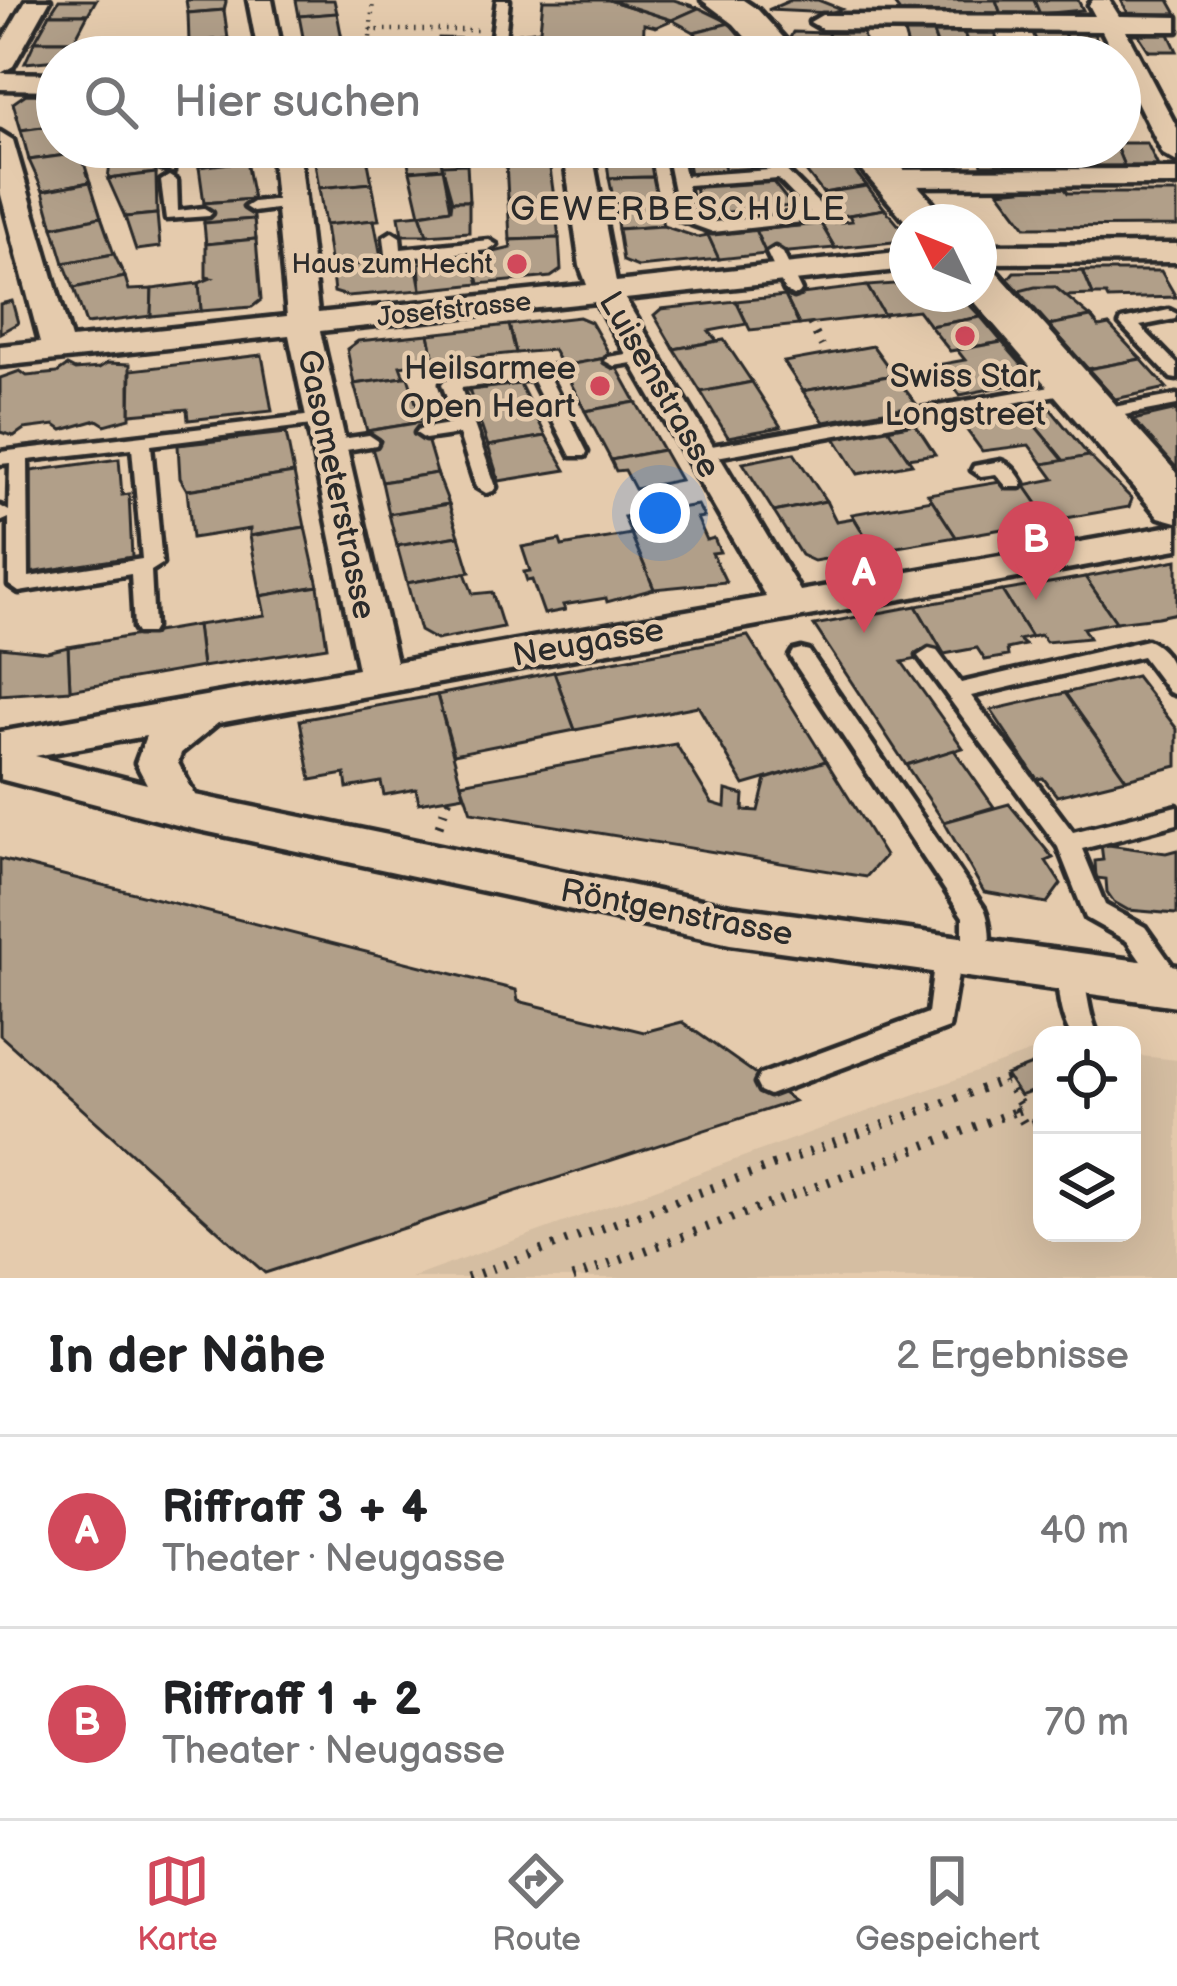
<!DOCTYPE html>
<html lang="de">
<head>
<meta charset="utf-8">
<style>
	:root { --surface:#fff; --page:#f6f6f6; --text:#202124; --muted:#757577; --line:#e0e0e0; --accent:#d1495b }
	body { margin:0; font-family:"Balsamiq Sans",sans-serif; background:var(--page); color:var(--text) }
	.controls { position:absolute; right:36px; bottom:36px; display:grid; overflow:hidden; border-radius:24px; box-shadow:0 12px 48px #0002 }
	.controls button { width:108px; height:108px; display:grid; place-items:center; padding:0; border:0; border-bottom:3px solid var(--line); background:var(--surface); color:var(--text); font:60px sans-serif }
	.compass { position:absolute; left:889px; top:204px; width:108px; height:108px; border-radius:50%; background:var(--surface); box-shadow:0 12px 48px #0002; rotate:313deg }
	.you { position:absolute; left:660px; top:513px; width:42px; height:42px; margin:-30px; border:9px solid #fff; border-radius:50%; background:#1a73e8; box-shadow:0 0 0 18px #1a73e833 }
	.badge { display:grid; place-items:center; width:78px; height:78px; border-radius:50%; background:var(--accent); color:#fff; font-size:39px; font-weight:700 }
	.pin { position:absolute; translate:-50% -99px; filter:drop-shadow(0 3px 6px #0008) }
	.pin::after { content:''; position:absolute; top:63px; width:42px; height:36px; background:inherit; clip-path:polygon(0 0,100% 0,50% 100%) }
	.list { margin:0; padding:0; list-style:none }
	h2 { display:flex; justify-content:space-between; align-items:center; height:156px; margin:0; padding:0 48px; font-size:51px }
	h2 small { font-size:39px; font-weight:400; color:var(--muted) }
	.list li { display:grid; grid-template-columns:78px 1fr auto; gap:36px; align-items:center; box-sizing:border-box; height:192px; padding:0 48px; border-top:3px solid var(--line) }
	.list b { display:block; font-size:45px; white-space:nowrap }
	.list p { margin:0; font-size:39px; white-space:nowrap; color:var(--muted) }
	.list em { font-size:39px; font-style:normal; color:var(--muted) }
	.icon { flex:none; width:66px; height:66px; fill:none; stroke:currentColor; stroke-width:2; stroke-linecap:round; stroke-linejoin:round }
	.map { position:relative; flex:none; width:1177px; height:1278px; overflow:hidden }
	.search { position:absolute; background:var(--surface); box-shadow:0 12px 48px #0002; left:36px; right:36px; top:36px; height:132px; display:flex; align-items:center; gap:30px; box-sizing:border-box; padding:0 42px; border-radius:66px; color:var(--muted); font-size:45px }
	.sheet { height:540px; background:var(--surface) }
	nav { display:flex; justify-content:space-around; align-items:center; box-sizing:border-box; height:168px; border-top:3px solid var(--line); background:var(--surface); font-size:33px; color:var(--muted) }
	nav a { display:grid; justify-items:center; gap:6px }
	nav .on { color:var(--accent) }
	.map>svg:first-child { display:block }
	.built { fill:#d5bea2 }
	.building { fill:#b19f89; stroke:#2b2b2b; stroke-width:3 }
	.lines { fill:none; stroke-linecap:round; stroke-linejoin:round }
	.lane-casing { stroke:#2b2b2b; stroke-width:9 }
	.street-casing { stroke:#2b2b2b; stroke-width:9 }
	.secondary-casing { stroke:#2b2b2b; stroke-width:9 }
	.path-far2 { stroke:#2b2b2b; stroke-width:4.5; stroke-dasharray:1.5 6; stroke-linecap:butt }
	.path-far1 { stroke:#2b2b2b; stroke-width:8; stroke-dasharray:3 9; stroke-linecap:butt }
	.path { stroke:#2b2b2b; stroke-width:9; stroke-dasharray:3 10; stroke-linecap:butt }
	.lane { fill:#e5cbad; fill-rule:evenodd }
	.street { fill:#e5cbad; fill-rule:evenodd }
	.secondary { fill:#e5cbad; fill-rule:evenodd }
	.poi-dot { fill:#d1495b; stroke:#e5cbad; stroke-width:4.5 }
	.labels { text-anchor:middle; stroke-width:9; stroke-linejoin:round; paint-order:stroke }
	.far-poi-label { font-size:27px; fill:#2b2b2b; stroke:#e5cbad; text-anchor:end }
	.far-street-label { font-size:27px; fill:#2b2b2b; stroke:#e5cbad }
	.far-quarter-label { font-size:33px; letter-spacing:3px; fill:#2b2b2b; stroke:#e5cbad }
	.poi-label { font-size:33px; fill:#2b2b2b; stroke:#e5cbad; text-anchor:end }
	.street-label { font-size:33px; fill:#2b2b2b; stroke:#e5cbad }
</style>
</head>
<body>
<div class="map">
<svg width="1177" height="1278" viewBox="0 0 1177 1278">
	<rect width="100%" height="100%" fill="#e5cbad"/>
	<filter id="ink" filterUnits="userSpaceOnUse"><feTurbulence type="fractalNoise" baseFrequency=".00833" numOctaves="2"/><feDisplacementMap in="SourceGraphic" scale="24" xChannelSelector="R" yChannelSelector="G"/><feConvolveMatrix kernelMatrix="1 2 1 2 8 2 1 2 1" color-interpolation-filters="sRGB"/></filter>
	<g filter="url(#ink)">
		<path class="built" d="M1042,1048V1233H1132V1055L1177,1060V1278H411Z"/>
		<g class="building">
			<path d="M59,0H96L88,14H50Z"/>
			<path d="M186,0H226V2L224,10L188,13Z"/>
			<path d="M296,0H334L337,13L299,16Z"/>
			<path d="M543,0H609L672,20L656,27L644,24L643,50L631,49V53L517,51L519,33L540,30Z"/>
			<path d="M609,0H674L699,8L672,20Z"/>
			<path d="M791,0H818L841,9L831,13L768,10Z"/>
			<path d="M891,0H996L1001,14L901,13Z"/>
			<path d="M996,0H1034L1040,14H1001Z"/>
			<path d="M1034,0H1078L1083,10L1040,14Z"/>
			<path d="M1121,0H1169L1177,14L1129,15Z"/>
			<path d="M699,8L730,23L694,32L672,20Z"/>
			<path d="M224,10L228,39L189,42L188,13Z"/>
			<path d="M337,13L342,39L304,42L299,16Z"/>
			<path d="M50,14H88L74,41H35Z"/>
			<path d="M730,23L745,41L706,47L694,32Z"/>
			<path d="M793,32L828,33L831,48L800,47L790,38Z"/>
			<path d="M828,33H863L866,48H831Z"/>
			<path d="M904,33H933L938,47H908Z"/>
			<path d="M933,33H964L969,47H938Z"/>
			<path d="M964,33H995L1000,47L971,51Z"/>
			<path d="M1033,33H1064L1071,49L1039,47Z"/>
			<path d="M1064,33L1094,34L1101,47H1070Z"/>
			<path d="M1138,34H1169L1177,51H1149Z"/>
			<path d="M439,38L479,39L475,57H429H438Z"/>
			<path d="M228,39V57H168L172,49H195L192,42Z"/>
			<path d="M336,39L340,51L368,53L367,57H306L304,42Z"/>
			<path d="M35,41H70L69,47H95L90,57L25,63Z"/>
			<path d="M745,41L758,57H713L706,47Z"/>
			<path d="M95,47L116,46L173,47L168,57H90Z"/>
			<path d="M368,51H413L430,53L429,57H367Z"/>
			<path d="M517,51L583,52L582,57H516Z"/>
			<path d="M26,94L57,95V125L21,130L13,103Z"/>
			<path d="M57,125V147H78L81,153L29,160L21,130Z"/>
			<path d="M1120,143H1147L1158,166H1124L1116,147Z"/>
			<path d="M112,147H153L156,173L108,179Z"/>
			<path d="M199,147H245L246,161L199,167Z"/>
			<path d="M365,147L372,183L319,188L313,150Z"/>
			<path d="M404,147H437L443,168L410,171Z"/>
			<path d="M501,147H549V161L502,163Z"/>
			<path d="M605,147H648L653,177L609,178Z"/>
			<path d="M685,147H720L727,173L690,174Z"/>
			<path d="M785,147H834L840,153L796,159Z"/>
			<path d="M938,147L943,165H907L893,149Z"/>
			<path d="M1009,147L1044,148L1050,165H1015Z"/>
			<path d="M1009,147L1015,165H982L978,148Z"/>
			<path d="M720,148L740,149L755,169L725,170Z"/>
			<path d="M1083,149H1117L1124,166H1090Z"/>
			<path d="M81,153L90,182L43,191L29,160Z"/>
			<path d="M840,153L867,186L823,193L796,159Z"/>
			<path d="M246,161L253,199L204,203L199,167Z"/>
			<path d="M549,161L554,198L508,199L506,162Z"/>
			<path d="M467,164L469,201H452L442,165Z"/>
			<path d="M443,168L451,209L420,214L410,171Z"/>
			<path d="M156,173L157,214L125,217L108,179Z"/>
			<path d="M653,177L658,201L614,202L609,178Z"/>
			<path d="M90,182L101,217L53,227L43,191Z"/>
			<path d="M773,182L792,206L716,213L718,218L710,219L708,214L699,215L695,185Z"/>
			<path d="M372,183L379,220L325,225L319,188Z"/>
			<path d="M1062,185L1068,193H1177V226L1026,227L999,191Z"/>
			<path d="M867,186L885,209L842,216L823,193Z"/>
			<path d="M554,198L559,238L510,240L508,199Z"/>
			<path d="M253,199L254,219L204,223V203Z"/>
			<path d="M452,201H469V232L427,235L420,214L451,209Z"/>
			<path d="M658,201L663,226L618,229L614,202Z"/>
			<path d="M885,209L907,235L903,241L835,248L821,224L852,221L849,215Z"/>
			<path d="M157,214L160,247L136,250L125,217Z"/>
			<path d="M420,214L427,235H402L399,216Z"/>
			<path d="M101,217L114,254L64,263L53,227Z"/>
			<path d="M254,219L256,239L206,244L204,223Z"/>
			<path d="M374,220L382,262L331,267L325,225Z"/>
			<path d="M821,224L835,248L766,254L755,230Z"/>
			<path d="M663,226L697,237L708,235L719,259L638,267L623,261L618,229Z"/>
			<path d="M755,230L766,254L719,259L708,235Z"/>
			<path d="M559,238L561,270L551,277L479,284L472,257L511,248L510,240Z"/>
			<path d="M256,239L261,300L252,307L201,311L199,283L211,278L206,277V244Z"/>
			<path d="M114,254L125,277L74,288L64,263Z"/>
			<path d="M472,257L479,284L421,290L419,263Z"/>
			<path d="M415,258L421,290L347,296L334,292L331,267L372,263V269L401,268L398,260Z"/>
			<path d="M1083,271H1161L1176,297L1108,299L1106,295H1093Z"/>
			<path d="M1083,271L1093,295L1065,296L1055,287L1019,291L1008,279L1014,272Z"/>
			<path d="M125,277L129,290L152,289L151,316L86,324L74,288Z"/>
			<path d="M199,283L201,311L151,316L152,289Z"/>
			<path d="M907,283V294H959L981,317L930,326L918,310L883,314L867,286Z"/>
			<path d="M867,286L884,315L799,325L785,296Z"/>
			<path d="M1035,287H1055L1091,317L1049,325L1019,291Z"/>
			<path d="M785,296L799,325L750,330L736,301Z"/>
			<path d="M12,301L18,323L0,333V304Z"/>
			<path d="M736,301L747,324L709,331L717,341L674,349L654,315L661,309Z"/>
			<path d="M579,317L591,322L611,357L562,366L553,350L516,353L509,325Z"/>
			<path d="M981,317L1002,342L950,351L930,326Z"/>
			<path d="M1091,317L1099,327L1109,325L1141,359L1088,369L1049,325Z"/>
			<path d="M509,325L516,353L434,361L429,334Z"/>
			<path d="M429,334L434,361L400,366L404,377L354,384L347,349L358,341Z"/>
			<path d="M724,340L752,382L701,392L674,349Z"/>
			<path d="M1002,342L1035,380L960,395L937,365L965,360L957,350Z"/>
			<path d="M873,346L894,375L803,391L784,362Z"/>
			<path d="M262,355L272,411L188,420L187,409L130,414L131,370Z"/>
			<path d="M611,357L636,402L585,411L562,366Z"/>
			<path d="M1141,359L1167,388L1115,399L1088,369Z"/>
			<path d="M107,363L130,364V418L105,425L97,420L62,430L55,425L24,429L14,436L0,432V378L20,371L27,376L57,373L67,366L75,370L99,368Z"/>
			<path d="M894,375L917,405L824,422L803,391Z"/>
			<path d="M404,377H408L422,422L367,431L354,384Z"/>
			<path d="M752,382L781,427L728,437L701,392Z"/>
			<path d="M520,384L546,436L488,446L469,390Z"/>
			<path d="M1044,401L1089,456L1064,461L1019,406Z"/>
			<path d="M636,402L663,450L611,460L585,411Z"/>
			<path d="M1019,406L1064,461L1043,464L1029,445L982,451L963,425L967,416Z"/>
			<path d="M1177,410V469L1133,420Z"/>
			<path d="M912,419L935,454L908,458L885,424Z"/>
			<path d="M422,422L437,473L382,482L367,431Z"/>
			<path d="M885,424L912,464L858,474L832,433Z"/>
			<path d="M286,433L294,473L187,490L180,478L178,445Z"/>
			<path d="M546,436L566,470L499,481L488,446Z"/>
			<path d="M663,450L680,480L635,489L625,470L616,471L611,460Z"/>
			<path d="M794,453L826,501L774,512L743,463Z"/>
			<path d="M1089,456L1132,499L1129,507L1049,521L1024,485L1054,479L1043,464Z"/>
			<path d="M119,459L122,495L129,494L132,557L30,573L31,471Z"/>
			<path d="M294,473L305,527L250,536V529L192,538L187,490Z"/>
			<path d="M437,473L449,504L389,514L382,482Z"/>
			<path d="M1000,482H1022L1049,521L956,537L928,494Z"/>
			<path d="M932,500L956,537L874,551L852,514Z"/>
			<path d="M826,501L836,521L854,518L874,551L814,561L801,555L774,512Z"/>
			<path d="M449,504L459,536L397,546L389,514Z"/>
			<path d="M698,505L704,517L697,518L707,540L714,538L720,552L712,553L726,582L654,589L624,517Z"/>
			<path d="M305,527L318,586L261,596L250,536Z"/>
			<path d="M631,534L654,589L607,602L606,598L563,605L565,610L544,614L532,580L527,581L524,572L530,571L522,547L560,540L562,546Z"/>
			<path d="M459,536L470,572L407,583L397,546Z"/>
			<path d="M1177,560V613L1158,617L1116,622L1085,577Z"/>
			<path d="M465,573L473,594L492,592L503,627L436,640L420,631L407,583Z"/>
			<path d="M1085,577L1116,622L1083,628L1089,638L1046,642L1041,635L1031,637L1002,591Z"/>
			<path d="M318,586L327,647L202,667L197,625L265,615L261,596Z"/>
			<path d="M1002,591L1031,637L1019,640L1025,645L1007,649L1008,656L985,660L977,648L944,654L916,606Z"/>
			<path d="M916,606L944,654L902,662L963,748L906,765L814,625Z"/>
			<path d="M197,625L202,667L70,690L68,647Z"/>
			<path d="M748,636L826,761L744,785L698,706L575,730L554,672Z"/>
			<path d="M0,647L47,652L68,647L70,690L0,695Z"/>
			<path d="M554,672L575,730L454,754L437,695Z"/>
			<path d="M1136,676L1177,729V766L1126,779L1065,693Z"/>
			<path d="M1065,693L1126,779L1057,796L1043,778L1037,779L991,710Z"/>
			<path d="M437,695L464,795L419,803L416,789L384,795L381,782L347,788L345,774L311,780L300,720Z"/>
			<path d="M676,744L712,803L725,807L726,790L744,795L743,810L758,811L766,779L826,761L885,856L866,877L471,812L461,783Z"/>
			<path d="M954,750L994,807L944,822L906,765Z"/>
			<path d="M1009,804L1053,858L1046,861L1061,884L1047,903L984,892L944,822Z"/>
			<path d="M1101,844L1166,853L1177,850V914L1128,910L1114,902L1107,892L1106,879L1096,878L1095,861L1103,860Z"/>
			<path d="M0,859L516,990L518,1001L644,1032L682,1022L794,1101L265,1273L0,1035Z"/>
			<path d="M1042,1061V1088L1020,1096L1006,1075Z"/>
		</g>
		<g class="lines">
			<defs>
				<g id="lane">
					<path d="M497,0H509L503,57H489Z"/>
					<path d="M161,147H175L173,172L161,169Z"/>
					<path d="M665,147H679L685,176L770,170L748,147H763L830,215L822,220L713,232L680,220ZM778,179L810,212L714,222L692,214L687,185Z"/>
					<path d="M169,176L177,181L178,211L204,208L212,213L209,216L166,219L161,181Z"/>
					<path d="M292,198L300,203L297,206L253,212L245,207L253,202Z"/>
					<path d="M392,232L400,237L401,249L489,240L497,245L489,250L394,259L386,254L384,237Z"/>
					<path d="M775,248L783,253L801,291L799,294L793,296L785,291L767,253Z"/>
					<path d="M1169,310L1177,314L1175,319L1140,326L1177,364V379L1171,378L1120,324L1122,320Z"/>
					<path d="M644,351L650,352V360L614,366L605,361L608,357Z"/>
					<path d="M564,365L570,366V374L549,377L587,452L585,456H571L532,379L461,388L496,487L493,491L486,493L476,487L459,434L425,439L416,433L419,429L456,423L442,384L445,380Z"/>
					<path d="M1073,382L1082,387L1079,391L700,460L691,454L700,448Z"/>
					<path d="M1177,395V405L1098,420L1089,415L1098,410Z"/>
					<path d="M322,414L331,419L328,423L151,445L162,564L151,571L154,628L151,633H137L134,628L131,574L19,592L9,585V518L0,522V506L9,511L10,463L0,464V452ZM132,448L142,559L29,577L28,460Z"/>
					<path d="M369,435L378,441L376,445L328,453L319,447L328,441Z"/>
					<path d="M1001,461C1011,464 1018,474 1023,483L1021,487H1007L996,474L981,476L972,470L974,466Z"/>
					<path d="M1040,517L1047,519L1070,551L1073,556L1070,561H1056L1033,527L1030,523L1033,519Z"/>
					<path d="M1147,640C1169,649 1177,672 1177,695L1169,692L1142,656L971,696L1073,832L1177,806V824L1082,849L1105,905L1145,927L1177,972V994L1163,993L1127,941L1086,918L1058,847L918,656L929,649L937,651L961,683Z"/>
					<path d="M801,649L809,651L984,908C991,923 992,952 985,967L976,970L967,967L963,960V917L793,661L790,656L793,651Z"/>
					<path d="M948,946L957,949L961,956L949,1028L769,1095L760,1091L756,1083L760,1075L928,1013L935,956L939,949Z"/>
					<path d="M1070,963L1079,966C1089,989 1087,1013 1098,1035H1071C1061,1018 1054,985 1061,966Z"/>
				</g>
				<g id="street">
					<path d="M26,0H50L13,66L1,73L57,74V90L0,89V45Z"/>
					<path d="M248,0H272L283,57H259Z"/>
					<path d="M1093,0H1109L1119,16L1177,17V31H1126L1177,128V162L1163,154L1120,67V57H1115L1102,31L822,29L810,22L822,15L1095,16L1089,5Z"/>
					<path d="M0,132L13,140L71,339L287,316L271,147H299L318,313L587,285L580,266L563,147H591L616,282L907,251V269L625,299L800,591L1177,525V549L218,723L181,753L178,763L195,795L730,906L1177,966V1006L730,944L181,826L0,779V732L358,669L289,335L0,366V346L40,342L0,191ZM596,302L766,597L396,662L320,331ZM146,736L136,763L147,784L35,756Z"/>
					<path d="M1177,169V185L889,186L875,178L889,170Z"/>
					<path d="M1177,244V262L979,263V245Z"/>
				</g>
				<g id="secondary">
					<path d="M702,0H743L758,10L801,57H763L734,24Z"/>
					<path d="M842,147H884L950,222L907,223Z"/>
					<path d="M979,266L995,270L1177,473V522L1159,517L968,294H979Z"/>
				</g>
			</defs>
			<use href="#lane" class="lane-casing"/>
			<use href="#street" class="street-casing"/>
			<use href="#secondary" class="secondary-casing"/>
			<g class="path-far2">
				<path d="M370,30H477"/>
				<path d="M344,52L370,38L373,0"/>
			</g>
			<path class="path-far1" d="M810,323L822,346"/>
			<g class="path">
				<path d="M439,826L449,797"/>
				<path d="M467,1278L1005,1080L1023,1109L1017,1111L1025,1125L1042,1119"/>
				<path d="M572,1278L1017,1111"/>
			</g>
			<use href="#lane" class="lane"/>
			<use href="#street" class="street"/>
			<use href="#secondary" class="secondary"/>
		</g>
	</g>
	<g class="poi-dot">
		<circle cx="517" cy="264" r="12"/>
		<circle cx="965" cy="336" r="12"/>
		<circle cx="600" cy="386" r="12"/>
	</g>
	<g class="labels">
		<g class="far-poi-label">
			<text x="493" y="273">Haus zum Hecht</text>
		</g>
		<g class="far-street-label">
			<text transform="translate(454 309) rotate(-6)" y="9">Josefstrasse</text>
		</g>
		<g class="far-quarter-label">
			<text x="679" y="220">GEWERBESCHULE</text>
		</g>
		<g class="poi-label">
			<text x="576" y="379">Heilsarmee<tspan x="576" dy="38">Open Heart</tspan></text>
			<text x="965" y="387" text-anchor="middle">Swiss Star<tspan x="965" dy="38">Longstreet</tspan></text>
		</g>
		<g class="street-label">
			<text transform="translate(661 384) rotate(60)" y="12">Luisenstrasse</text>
			<text transform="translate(338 484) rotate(78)" y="12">Gasometerstrasse</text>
			<text transform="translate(588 641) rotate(-10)" y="12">Neugasse</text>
			<text transform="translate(677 911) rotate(11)" y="12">Röntgenstrasse</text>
		</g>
	</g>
</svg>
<div class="controls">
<button><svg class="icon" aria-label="locate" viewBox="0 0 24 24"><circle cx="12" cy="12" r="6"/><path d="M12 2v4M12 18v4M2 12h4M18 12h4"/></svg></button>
<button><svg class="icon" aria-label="layers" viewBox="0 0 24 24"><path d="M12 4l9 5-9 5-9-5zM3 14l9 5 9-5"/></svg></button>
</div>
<svg class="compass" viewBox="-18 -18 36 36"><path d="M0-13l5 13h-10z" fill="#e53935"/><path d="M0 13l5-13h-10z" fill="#757577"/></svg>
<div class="you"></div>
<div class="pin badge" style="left:864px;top:633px">A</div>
<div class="pin badge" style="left:1036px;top:600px">B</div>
<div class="search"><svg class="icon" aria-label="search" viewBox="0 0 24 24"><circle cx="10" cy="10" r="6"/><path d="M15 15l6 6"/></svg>Hier suchen</div>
</div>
<section class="sheet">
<h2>In der Nähe<small>2 Ergebnisse</small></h2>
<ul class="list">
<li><span class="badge">A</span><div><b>Riffraff 3 + 4</b><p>Theater · Neugasse</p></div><em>40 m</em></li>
<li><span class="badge">B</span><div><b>Riffraff 1 + 2</b><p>Theater · Neugasse</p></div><em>70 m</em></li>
</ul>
</section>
<nav>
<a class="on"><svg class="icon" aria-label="map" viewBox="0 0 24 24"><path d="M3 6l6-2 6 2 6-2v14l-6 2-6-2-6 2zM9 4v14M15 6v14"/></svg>Karte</a>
<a><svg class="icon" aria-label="directions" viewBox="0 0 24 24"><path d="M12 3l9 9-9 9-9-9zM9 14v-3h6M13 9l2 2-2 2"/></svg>Route</a>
<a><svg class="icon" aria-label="saved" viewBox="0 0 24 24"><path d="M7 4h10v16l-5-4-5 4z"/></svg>Gespeichert</a>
</nav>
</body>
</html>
